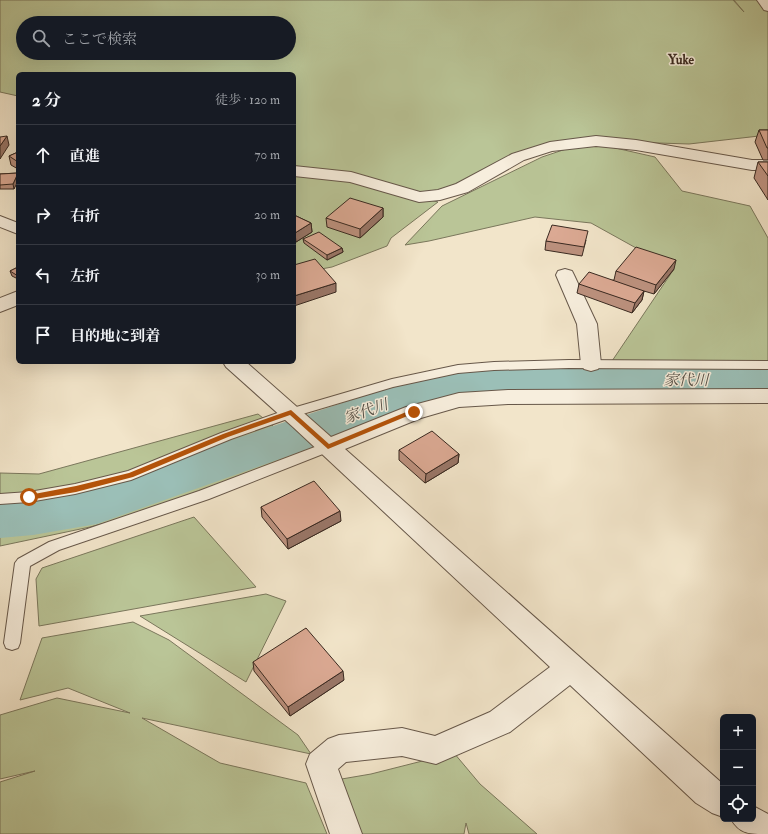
<!DOCTYPE html>
<html lang="ja">
<head>
<meta charset="utf-8">
<style>
	:root { --surface:#171b24; --page:#20242c; --text:#f1f3f6; --muted:#9ea1a6; --line:#363941 }
	body { margin:0; font-family:"IM FELL Double Pica","Noto Serif JP",serif; background:var(--page); color:var(--text) }
	.controls { position:absolute; right:12px; bottom:12px; display:grid; overflow:hidden; border-radius:6px; box-shadow:0 4px 16px #0002 }
	.controls button { width:36px; height:36px; display:grid; place-items:center; padding:0; border:0; border-bottom:1px solid var(--line); background:var(--surface); color:var(--text); font:20px sans-serif }
	.stop { position:absolute; width:12px; height:12px; margin:-9px; border:3px solid #b45309; border-radius:50%; background:#fff }
	.stop.end { background:#b45309; border-color:#fff; box-shadow:0 1px 4px #0008 }
	.list { margin:0; padding:0; list-style:none }
	h2 { display:flex; justify-content:space-between; align-items:center; height:52px; margin:0; padding:0 16px; font-size:17px }
	h2 small { font-size:13px; font-weight:400; color:var(--muted) }
	.list li { display:grid; grid-template-columns:26px 1fr auto; gap:12px; align-items:center; box-sizing:border-box; height:60px; padding:0 16px; border-top:1px solid var(--line) }
	.list b { display:block; font-size:15px; white-space:nowrap }
	.list em { font-size:13px; font-style:normal; color:var(--muted) }
	.icon { flex:none; width:22px; height:22px; fill:none; stroke:currentColor; stroke-width:2; stroke-linecap:round; stroke-linejoin:round }
	.map { position:relative; flex:none; width:768px; height:834px; overflow:hidden }
	.search { position:absolute; background:var(--surface); box-shadow:0 4px 16px #0002; left:16px; top:16px; width:280px; height:44px; display:flex; align-items:center; gap:10px; box-sizing:border-box; padding:0 14px; border-radius:22px; color:var(--muted); font-size:15px }
	.panel { position:absolute; background:var(--surface); box-shadow:0 4px 16px #0002; left:16px; top:72px; width:280px; height:292px; border-radius:6px }
	.map>svg:first-child { display:block }
	.green { fill:#bac597; stroke:#7a775c; fill-rule:evenodd }
	.lines { fill:none; stroke-linecap:round; stroke-linejoin:round }
	.river { fill:#9bbfb7; fill-rule:evenodd }
	.service-casing { stroke:#67584a; stroke-width:2 }
	.minor-casing { stroke:#67584a; stroke-width:2 }
	.service { fill:#f7eedd; fill-rule:evenodd }
	.minor { fill:#f7eedd; fill-rule:evenodd }
	.wall { fill:#bc917e; stroke:#392920 }
	.shaded-wall { fill:#997667; stroke:#392920 }
	.building { fill:#dba993; stroke:#392920 }
	.route { fill:#b45309 }
	.labels { text-anchor:middle; stroke-width:3; stroke-linejoin:round; paint-order:stroke }
	.far-quarter-label { font-size:13px; font-weight:bold; fill:#392920; stroke:#f7eedd }
	.water-label { font-size:15px; font-style:italic; fill:#524e46; stroke:#f7eedd }
</style>
</head>
<body>
<div class="map">
<svg width="768" height="834" viewBox="0 0 768 834">
	<rect width="100%" height="100%" fill="#f2e5ca"/>
	<filter id="stains"><feTurbulence type="fractalNoise" baseFrequency=".005" numOctaves="4"/><feColorMatrix values="0 0 0 0 .2 0 0 0 0 .09 0 0 0 0 .02 0 0 0 .5 -.17"/></filter>
	<radialGradient id="worn" r=".72"><stop offset=".6" stop-color="#630" stop-opacity="0"/><stop offset="1" stop-color="#630" stop-opacity=".3"/></radialGradient>
	<g class="green">
		<path d="M0,0H733L744,12L734,0H768V135L689,144L596,141L589,142L655,157L682,191L750,206L768,238V364H610L674,269L591,223L535,217L429,241L405,245L442,206L542,157L584,143L550,147L440,195L404,193L438,202L391,238L387,246L332,267L294,274V74H18V96L0,92ZM23,23H289V53H23Z"/>
		<path d="M768,367V395L460,397L344,437L327,411L450,377L540,369L597,370Z"/>
		<path d="M258,414L304,451L276,462L208,495L90,527L0,546V473L39,474Z"/>
		<path d="M194,517L256,587L39,626L36,579L42,568Z"/>
		<path d="M266,594L286,601L246,682L140,616Z"/>
		<path d="M133,622L169,640L298,735L311,754L142,718L220,763L306,783L327,834H0V782L35,771L0,779V715L57,698L130,713L68,688L20,700L42,638Z"/>
		<path d="M454,753L480,784L537,834H469L466,823L464,834H359L330,781L371,774Z"/>
	</g>
	<g class="lines">
		<path class="river" d="M768,364V394L512,396L451,401L401,416L97,524L33,535L0,538V498L33,495L96,485L369,394L449,371L512,366Z"/>
		<defs>
			<g id="service">
				<path d="M569,360L768,361V369L569,368L494,370L458,373L393,387L296,416L231,439L131,480L75,494L29,502L0,504V494L29,492L75,484L128,471L221,433L286,410L392,379L458,365L494,362Z"/>
				<path d="M328,442L333,444L335,447L333,450L209,499L59,550L30,566L20,643L18,648L12,650L6,648L4,643L15,563L18,559L49,542L199,491Z"/>
			</g>
			<g id="minor">
				<path d="M757,0H768V11L764,10Z"/>
				<path d="M596,136L636,140L752,160H768V170H752L636,150L596,146L552,151L524,160L468,192L440,200L419,202L350,182L294,176V166L351,172L420,192L438,190L456,184L512,154L550,142Z"/>
				<path d="M0,216L18,223V234L0,227Z"/>
				<path d="M565,269L572,271L574,275L597,324L601,364L598,369L591,371L584,369L581,364L577,324L556,275L558,271Z"/>
				<path d="M18,291V305L0,312V298Z"/>
				<path d="M223,362H246L331,437L406,407L459,393L508,390L768,389V403L508,404L459,407L421,418L345,449L723,784V817L712,813L696,803L570,685L510,732L436,764L402,756L346,762L338,769L362,834H330L306,764L310,754L328,739L339,735L402,728L435,736L490,712L550,667L293,427L226,367Z"/>
				<path d="M753,806L768,814V834C748,834 740,834 731,819H753Z"/>
			</g>
		</defs>
		<use href="#service" class="service-casing"/>
		<use href="#minor" class="minor-casing"/>
		<use href="#service" class="service"/>
		<use href="#minor" class="minor"/>
	</g>
	<g class="wall">
		<path d="M759,130H768V160H763L755,142Z"/>
		<path d="M18,152V169L11,165L9,156Z"/>
		<path d="M758,162H768V200L754,178Z"/>
		<path d="M18,173L14,189H0V174Z"/>
		<path d="M383,208V217L360,238L327,227L326,218Z"/>
		<path d="M294,215L311,223L312,232L296,242L294,241Z"/>
		<path d="M303,239L342,248L343,252L327,260L304,243Z"/>
		<path d="M586,240L582,256L545,250L546,241Z"/>
		<path d="M18,267V279L12,276L10,271Z"/>
		<path d="M674,269L654,294L644,291L642,300L632,313L577,293L579,284L614,280L616,271Z"/>
		<path d="M399,450L459,454L458,463L425,483L399,460Z"/>
		<path d="M261,507L341,521L288,549L262,517Z"/>
		<path d="M253,662L344,680L290,716L254,671Z"/>
	</g>
	<g class="shaded-wall">
		<path d="M7,136L9,145L0,159V146Z"/>
		<path d="M18,174V181L14,189L13,184Z"/>
		<path d="M383,208V217L360,238V229Z"/>
		<path d="M311,223L312,232L296,242L295,233Z"/>
		<path d="M342,248L343,252L327,260V255Z"/>
		<path d="M676,260L674,269L654,294L656,285Z"/>
		<path d="M336,283V292L294,306V296Z"/>
		<path d="M644,291L642,300L632,313L635,303Z"/>
		<path d="M459,454L458,463L425,483L426,474Z"/>
		<path d="M340,511L341,521L288,549L287,539Z"/>
		<path d="M343,671L344,680L290,716L288,707Z"/>
	</g>
	<g class="building">
		<path d="M759,130H768V148H767Z"/>
		<path d="M7,136L0,146V137Z"/>
		<path d="M18,152V162L9,156Z"/>
		<path d="M758,162H768V176Z"/>
		<path d="M0,174L18,173L13,184L0,185Z"/>
		<path d="M350,198L383,208L360,229L326,218Z"/>
		<path d="M294,215L311,223L295,233H294Z"/>
		<path d="M552,225L588,231L584,247L546,241Z"/>
		<path d="M319,232L342,248L327,255L303,239Z"/>
		<path d="M636,247L676,260L656,285L616,271Z"/>
		<path d="M315,259L336,283L294,296V265Z"/>
		<path d="M18,267V276L10,271Z"/>
		<path d="M589,272L644,291L635,303L579,284Z"/>
		<path d="M432,431L459,454L426,474L399,450Z"/>
		<path d="M314,481L340,511L287,539L261,507Z"/>
		<path d="M306,628L343,671L288,707L253,662Z"/>
	</g>
	<path class="route" d="M291,410L329,444L411,410H414L417,412L328,449L290,415L228,437L133,477L76,492L29,500L26,497L29,495L76,486L129,473L223,434Z"/>
	<g class="labels">
		<g class="far-quarter-label">
			<text x="681" y="64">Yuke</text>
		</g>
		<g class="water-label">
			<text x="686" y="385">家代川</text>
			<text transform="translate(366 411) rotate(-19)" y="5">家代川</text>
		</g>
	</g>
	<rect width="100%" height="100%" filter="url(#stains)"/>
	<rect width="100%" height="100%" fill="url(#worn)"/>
</svg>
<div class="controls">
<button>+</button>
<button>−</button>
<button><svg class="icon" aria-label="locate" viewBox="0 0 24 24"><circle cx="12" cy="12" r="6"/><path d="M12 2v4M12 18v4M2 12h4M18 12h4"/></svg></button>
</div>
<div class="stop" style="left:29px;top:497px"></div>
<div class="stop end" style="left:414px;top:412px"></div>
<div class="search"><svg class="icon" aria-label="search" viewBox="0 0 24 24"><circle cx="10" cy="10" r="6"/><path d="M15 15l6 6"/></svg>ここで検索</div>
<section class="panel">
<h2>2 分<small>徒歩 · 120 m</small></h2>
<ul class="list">
<li><svg class="icon" aria-label="ahead" viewBox="0 0 24 24"><path d="M12 20V5M6 11l6-6 6 6"/></svg><div><b>直進</b></div><em>70 m</em></li>
<li><svg class="icon" aria-label="right" viewBox="0 0 24 24"><path d="M7 20v-9h11M14 6l5 5-5 5"/></svg><div><b>右折</b></div><em>20 m</em></li>
<li><svg class="icon" aria-label="left" viewBox="0 0 24 24"><path d="M17 20v-9H6M10 6l-5 5 5 5"/></svg><div><b>左折</b></div><em>30 m</em></li>
<li><svg class="icon" aria-label="arrive" viewBox="0 0 24 24"><path d="M6 21V4h12l-3 4 3 4H6"/></svg><div><b>目的地に到着</b></div></li>
</ul>
</section>
</div>
</body>
</html>
